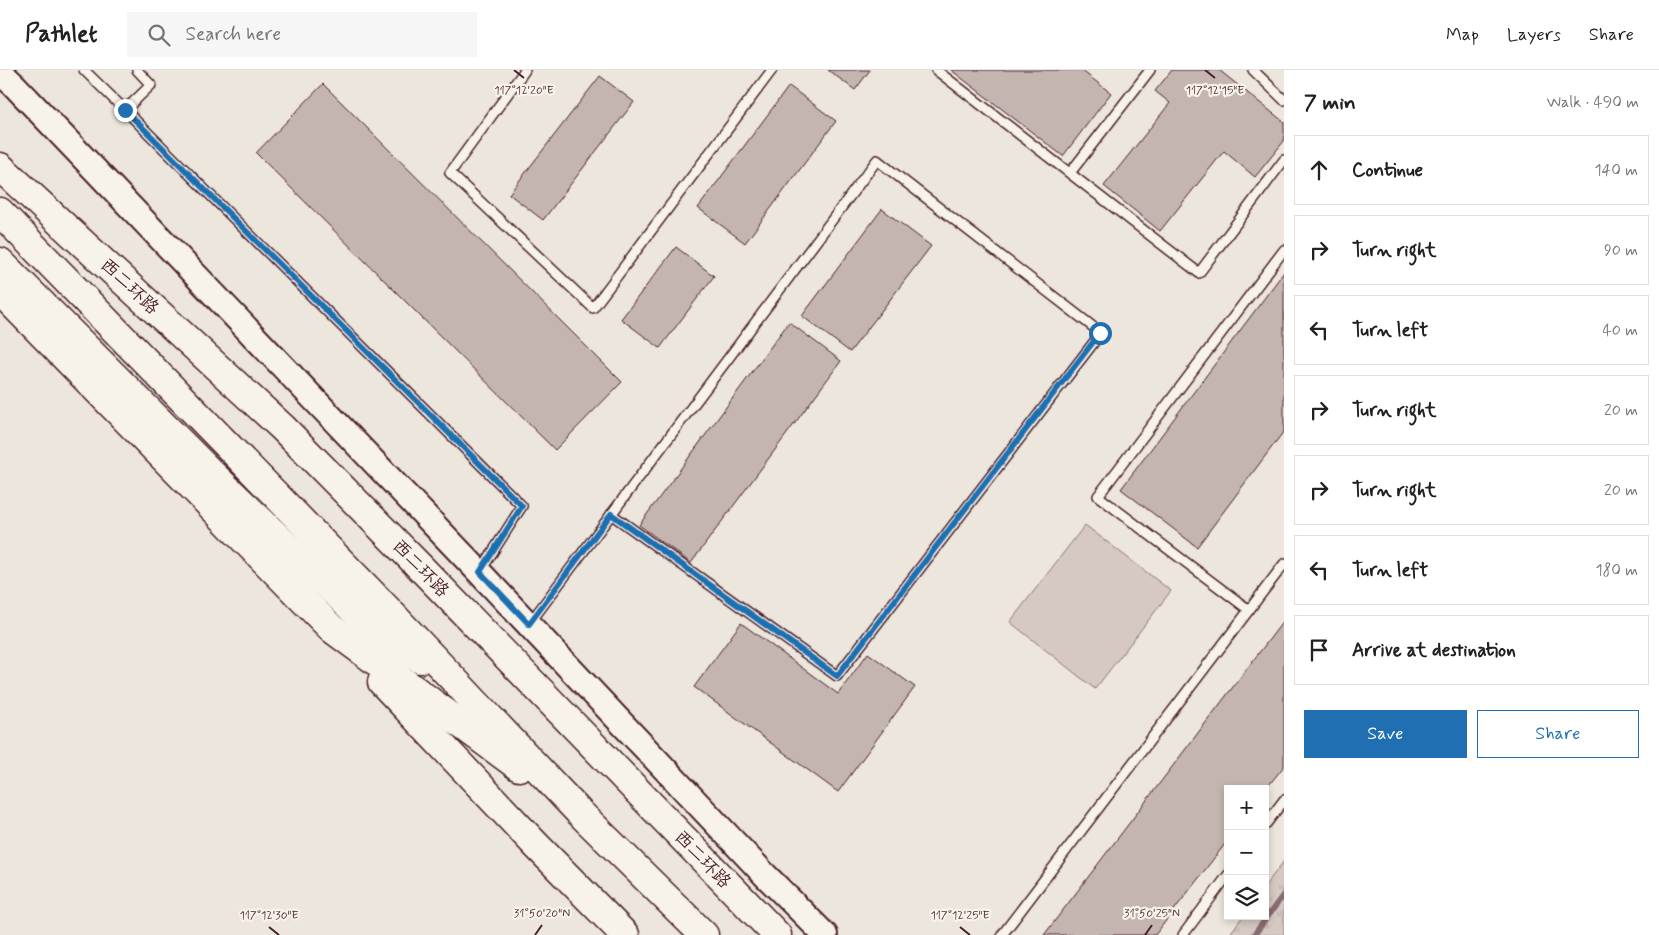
<!DOCTYPE html>
<html lang="en">
<head>
<meta charset="utf-8">
<style>
	:root { --surface:#fff; --page:#f6f6f6; --text:#202124; --muted:#757577; --line:#e0e0e0; --accent:#1f6fb2 }
	body { margin:0; font-family:Mynerve,"LXGW WenKai TC",sans-serif; background:var(--page); color:var(--text) }
	.controls { position:absolute; right:15px; bottom:15px; display:grid; overflow:hidden; border-radius:0px; box-shadow:0 2px 8px #0003 }
	.controls button { width:45px; height:45px; display:grid; place-items:center; padding:0; border:0; border-bottom:1px solid var(--line); background:var(--surface); color:var(--text); font:25px sans-serif }
	.stop { position:absolute; width:15px; height:15px; margin:-11px; border:4px solid #1f6fb2; border-radius:50%; background:#fff }
	.stop.end { background:#1f6fb2; border-color:#fff; box-shadow:0 1px 5px #0008 }
	.list { margin:0; padding:0; list-style:none }
	h2 { display:flex; justify-content:space-between; align-items:center; height:65px; margin:0; padding:0 20px; font-size:21px }
	h2 small { font-size:16px; font-weight:400; color:var(--muted) }
	.list li { display:grid; grid-template-columns:32px 1fr auto; gap:15px; align-items:center; box-sizing:border-box; height:70px; margin:0 10px 10px; padding:0 10px; border:1px solid var(--line); border-radius:0px }
	.list b { display:block; font-size:19px; white-space:nowrap }
	.list em { font-size:16px; font-style:normal; color:var(--muted) }
	.actions { display:flex; gap:10px; padding:15px 20px }
	.actions a { flex:1; padding:11px 0; border:1px solid var(--accent); border-radius:0px; text-align:center; font-size:18px; color:var(--accent) }
	.actions .main { background:var(--accent); color:#fff }
	.icon { flex:none; width:28px; height:28px; fill:none; stroke:currentColor; stroke-width:2; stroke-linecap:round; stroke-linejoin:round }
	.map { position:relative; flex:none; width:1284px; height:865px; overflow:hidden }
	header { display:flex; align-items:center; gap:30px; box-sizing:border-box; height:70px; padding:0 25px; background:var(--surface); border-bottom:1px solid var(--line) }
	header strong { font-size:24px }
	nav { display:flex; gap:28px; margin-inline-start:auto; font-size:18px }
	.search { width:350px; height:45px; background:var(--page); display:flex; align-items:center; gap:12px; box-sizing:border-box; padding:0 18px; border-radius:0px; color:var(--muted); font-size:19px }
	main { display:flex }
	aside { flex:1; background:var(--surface) }
	.map>svg:first-child { display:block }
	.grass { fill:url(#grass-tufts); stroke:#907476 }
	.pitch { fill:#d5c9c2; stroke:#907476 }
	.lines { fill:none; stroke-linecap:round; stroke-linejoin:round }
	.stream { stroke:#896c6f; stroke-width:6 }
	.building { fill:#c4b5b0; stroke:#4a1f2b }
	.lane-casing { stroke:#4a1f2b; stroke-width:12 }
	.secondary-casing { stroke:#4a1f2b; stroke-width:28 }
	.highway-casing { stroke:#4a1f2b; stroke-width:31 }
	.lane { stroke:#f7f3e8; stroke-width:9 }
	.secondary { stroke:#f7f3e8; stroke-width:24 }
	.highway { stroke:#f7f3e8; stroke-width:28 }
	.route { stroke:#1f6fb2; stroke-width:6 }
	.ticks { fill:none; stroke:#4a1f2b; stroke-width:2 }
	.labels { text-anchor:middle; stroke-width:4.5; stroke-linejoin:round; paint-order:stroke }
	.street-label { font-size:18px; fill:#4a1f2b; stroke:#f7f3e8 }
	.ticks-label { font-size:12px; text-anchor:middle; fill:#4a1f2b; stroke:#f7f3e8; stroke-width:4.5; stroke-linejoin:round; paint-order:stroke }
</style>
</head>
<body>
<header>
<strong>Pathlet</strong>
<div class="search"><svg class="icon" aria-label="search" viewBox="0 0 24 24"><circle cx="10" cy="10" r="6"/><path d="M15 15l6 6"/></svg>Search here</div>
<nav><a>Map</a><a>Layers</a><a>Share</a></nav>
</header>
<main>
<div class="map">
<svg width="1284" height="865" viewBox="0 0 1284 865">
	<defs>
		<pattern id="grass-tufts" width="24" height="20" patternUnits="userSpaceOnUse" patternTransform="scale(1.25)"><rect width="24" height="20" fill="#d5c9c2"/><path d="M3 7l-1-3M5 7V3M7 7l1-3M15 17l-1-3M17 17v-4M19 17l1-3" fill="none" stroke="#b8aca7"/></pattern>
	</defs>
	<rect width="100%" height="100%" fill="#ece6dd"/>
	<filter id="ink" filterUnits="userSpaceOnUse"><feTurbulence type="fractalNoise" baseFrequency=".02" numOctaves="2"/><feDisplacementMap in="SourceGraphic" scale="10" xChannelSelector="R" yChannelSelector="G"/><feConvolveMatrix kernelMatrix="1 2 1 2 8 2 1 2 1" color-interpolation-filters="sRGB"/></filter>
	<g filter="url(#ink)">
		<path class="grass" d="M1284,791V865H1229L1243,846H1265V816Z"/>
		<path class="pitch" d="M1085,455L1171,521L1095,619L1010,552Z"/>
		<g class="lines">
			<path class="stream" d="M1254,865L1284,824"/>
		</g>
		<g class="building">
			<path d="M828,0H870L855,20Z"/>
			<path d="M951,0H1081L1111,23L1063,86Z"/>
			<path d="M1172,0H1219L1284,52V71L1255,107L1224,81L1160,161L1104,116L1170,33L1155,21Z"/>
			<path d="M600,6L634,32L543,150L509,124Z"/>
			<path d="M323,14L622,312L555,380L256,83Z"/>
			<path d="M789,16L836,51L745,173L698,138Z"/>
			<path d="M882,139L931,176L850,282L802,246Z"/>
			<path d="M676,177L714,206L660,278L621,249Z"/>
			<path d="M1284,202V361L1197,477L1121,419Z"/>
			<path d="M789,252L841,291L691,493L639,455Z"/>
			<path d="M1284,550V696L1265,720V719H1228V770L1155,865H1044Z"/>
			<path d="M741,553L838,624L868,583L915,617L838,722L694,617Z"/>
		</g>
		<g class="lines">
			<defs>
				<g id="lane">
					<path d="M84,0L125,40L151,15L137,0"/>
					<path d="M525,0L450,103L593,238L772,0"/>
					<path d="M936,0L1199,203L1284,90"/>
					<path d="M1253,0L1284,30"/>
					<path d="M125,40L522,436L480,502"/>
					<path d="M1070,103L1150,0"/>
					<path d="M1249,540L1098,426L1284,180"/>
					<path d="M529,554L877,90L1101,263L837,606L611,444"/>
					<path d="M1265,755L1284,730"/>
					<path d="M1002,865L1284,494"/>
					<path d="M1183,865L1228,805"/>
				</g>
				<path id="secondary" d="M0,2L14,15L479,502L764,804L825,865"/>
				<g id="highway">
					<path d="M0,97L283,358L422,499L777,865"/>
					<path d="M0,142L386,538L578,741L704,865"/>
					<path d="M0,192L210,402L373,559L420,589"/>
					<path d="M0,221L331,558L519,697"/>
					<path d="M382,612L536,775L625,865"/>
				</g>
			</defs>
			<use href="#lane" class="lane-casing"/>
			<use href="#secondary" class="secondary-casing"/>
			<use href="#highway" class="highway-casing"/>
			<use href="#lane" class="lane"/>
			<use href="#secondary" class="secondary"/>
			<use href="#highway" class="highway"/>
		</g>
	</g>
	<g class="lines" filter="url(#ink)">
		<path class="route" d="M125,40L522,436L480,502L529,554L611,444L837,606L1100,263"/>
	</g>
	<path class="ticks" d="M514,0L524,8M1205,0L1215,8M269,857L279,865M960,857L970,865M535,865L542,855M1145,865L1152,855"/>
	<g class="labels">
		<g class="street-label">
			<text transform="translate(130 216) rotate(43)" y="6">西二环路</text>
			<text transform="translate(421 498) rotate(46)" y="6">西二环路</text>
			<text transform="translate(703 789) rotate(46)" y="6">西二环路</text>
		</g>
	</g>
	<g class="ticks-label">
		<text x="1215" y="24">117°12'15"E</text>
		<text x="524" y="24">117°12'20"E</text>
		<text x="542" y="847">31°50'20"N</text>
		<text x="1152" y="847">31°50'25"N</text>
		<text x="269" y="849">117°12'30"E</text>
		<text x="960" y="849">117°12'25"E</text>
	</g>
</svg>
<div class="controls">
<button>+</button>
<button>−</button>
<button><svg class="icon" aria-label="layers" viewBox="0 0 24 24"><path d="M12 4l9 5-9 5-9-5zM3 14l9 5 9-5"/></svg></button>
</div>
<div class="stop" style="left:1100px;top:263px"></div>
<div class="stop end" style="left:125px;top:40px"></div>
</div>
<aside>
<h2>7 min<small>Walk · 490 m</small></h2>
<ul class="list">
<li><svg class="icon" aria-label="ahead" viewBox="0 0 24 24"><path d="M12 20V5M6 11l6-6 6 6"/></svg><div><b>Continue</b></div><em>140 m</em></li>
<li><svg class="icon" aria-label="right" viewBox="0 0 24 24"><path d="M7 20v-9h11M14 6l5 5-5 5"/></svg><div><b>Turn right</b></div><em>90 m</em></li>
<li><svg class="icon" aria-label="left" viewBox="0 0 24 24"><path d="M17 20v-9H6M10 6l-5 5 5 5"/></svg><div><b>Turn left</b></div><em>40 m</em></li>
<li><svg class="icon" aria-label="right" viewBox="0 0 24 24"><path d="M7 20v-9h11M14 6l5 5-5 5"/></svg><div><b>Turn right</b></div><em>20 m</em></li>
<li><svg class="icon" aria-label="right" viewBox="0 0 24 24"><path d="M7 20v-9h11M14 6l5 5-5 5"/></svg><div><b>Turn right</b></div><em>20 m</em></li>
<li><svg class="icon" aria-label="left" viewBox="0 0 24 24"><path d="M17 20v-9H6M10 6l-5 5 5 5"/></svg><div><b>Turn left</b></div><em>180 m</em></li>
<li><svg class="icon" aria-label="arrive" viewBox="0 0 24 24"><path d="M6 21V4h12l-3 4 3 4H6"/></svg><div><b>Arrive at destination</b></div></li>
</ul>
<div class="actions"><a class="main">Save</a><a>Share</a></div>
</aside>
</main>
</body>
</html>
